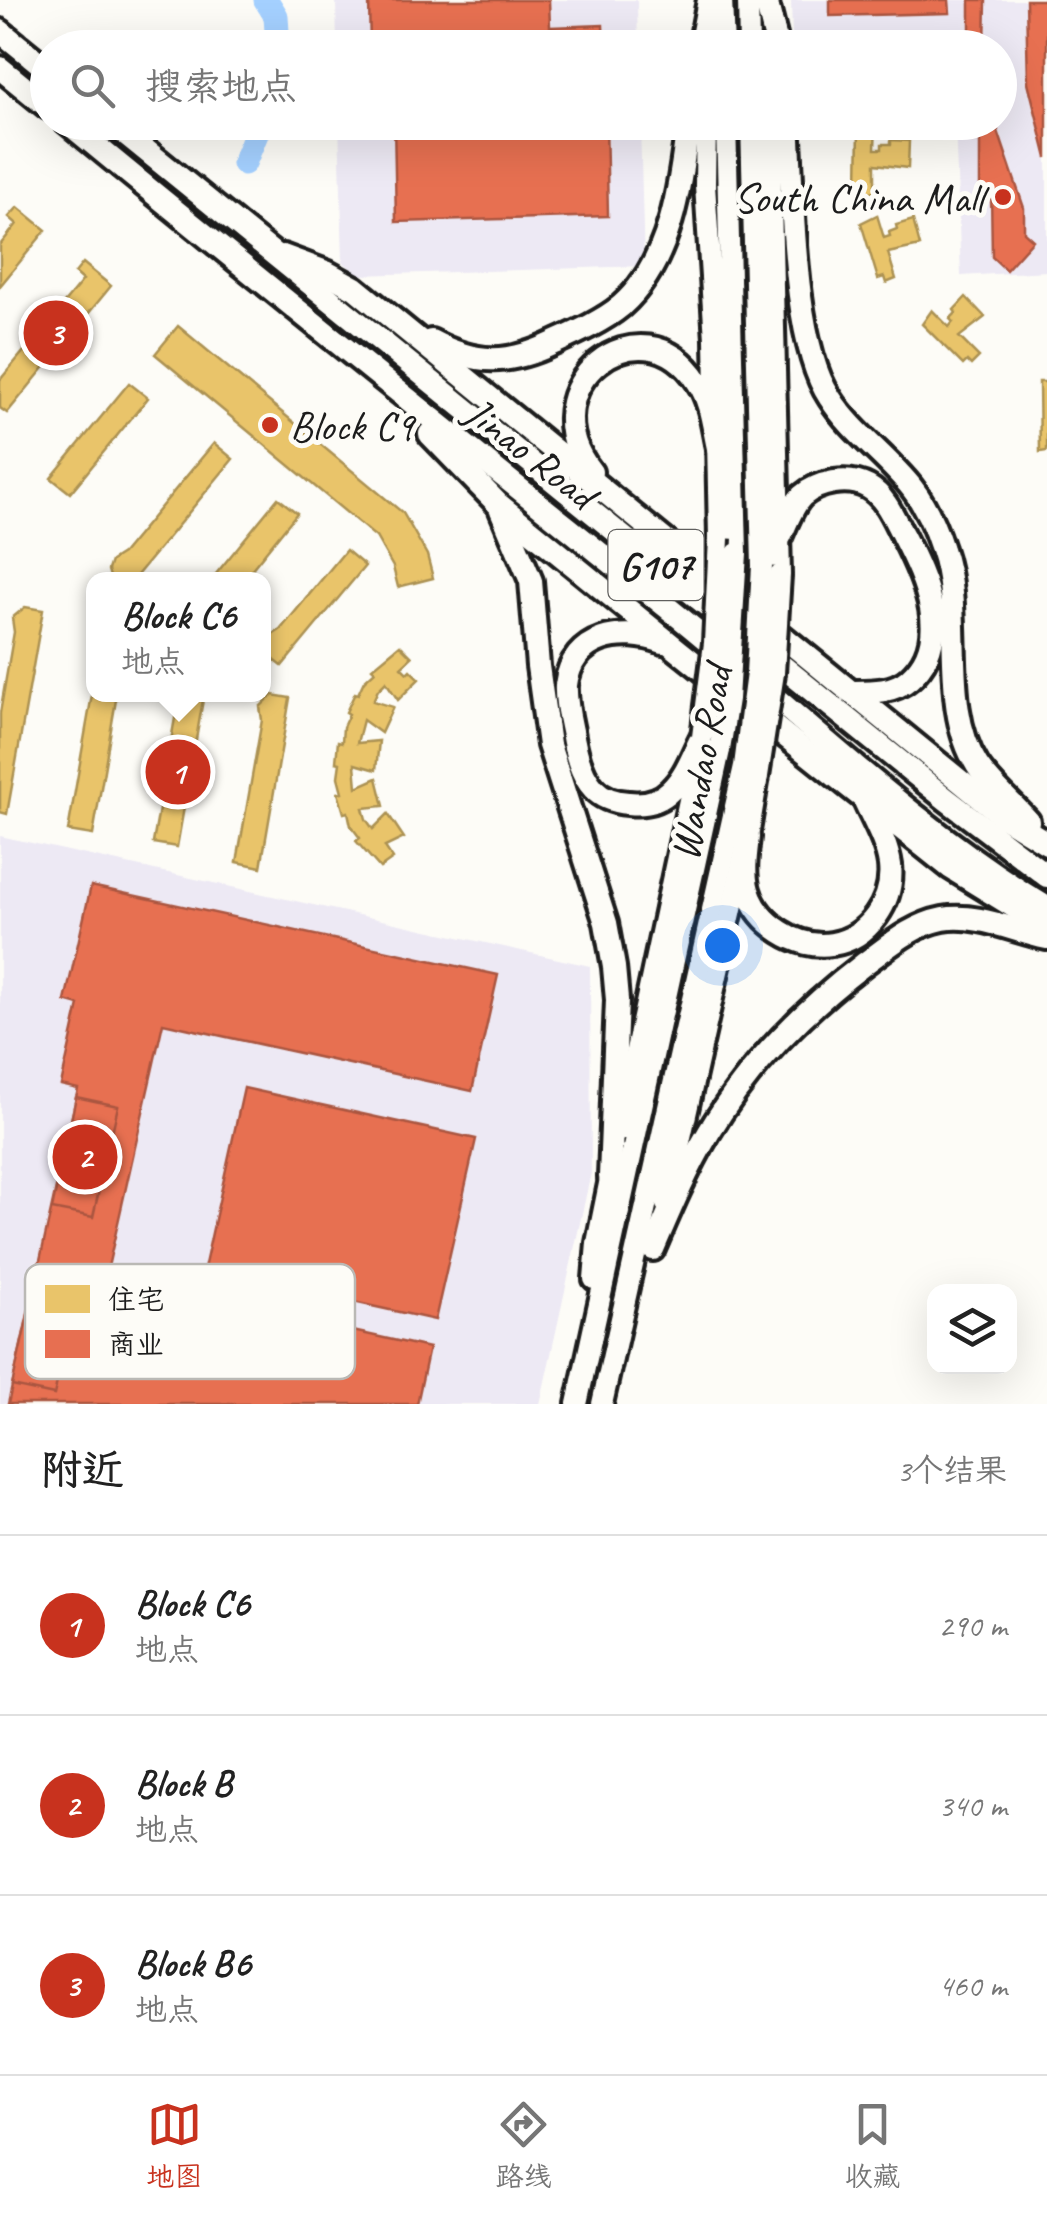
<!DOCTYPE html>
<html lang="zh">
<head>
<meta charset="utf-8">
<style>
	:root { --surface:#fff; --page:#f2f2f2; --text:#222; --muted:#767676; --line:#e0e0e0; --accent:#c8321e }
	body { margin:0; font-family:Caveat,"LXGW WenKai TC",sans-serif; background:var(--page); color:var(--text) }
	.controls { position:absolute; right:30px; bottom:30px; display:grid; overflow:hidden; border-radius:20px; box-shadow:0 10px 40px #0002 }
	.controls button { width:90px; height:90px; display:grid; place-items:center; padding:0; border:0; border-bottom:2px solid var(--line); background:var(--surface); color:var(--text); font:50px sans-serif }
	.you { position:absolute; left:722px; top:945px; width:35px; height:35px; margin:-25px; border:8px solid #fff; border-radius:50%; background:#1a73e8; box-shadow:0 0 0 15px #1a73e833 }
	.badge { display:grid; place-items:center; width:65px; height:65px; border-radius:50%; background:var(--accent); color:#fff; font-size:32px; font-weight:700 }
	.pin { position:absolute; translate:-50% -50%; border:5px solid #fff; box-shadow:0 2px 10px #0006 }
	.popup { position:absolute; left:86px; top:572px; width:185px; height:130px; box-sizing:border-box; display:grid; place-content:center; border-radius:20px; background:var(--surface); filter:drop-shadow(0 2px 8px #0005); font-size:32px; white-space:nowrap; color:var(--muted) }
	.popup b { font-size:38px; color:var(--text) }
	.popup::after { content:''; position:absolute; left:50%; top:100%; margin-left:-20px; border:20px solid transparent; border-top-color:var(--surface) }
	.list { margin:0; padding:0; list-style:none }
	h2 { display:flex; justify-content:space-between; align-items:center; height:130px; margin:0; padding:0 40px; font-size:42px }
	h2 small { font-size:32px; font-weight:400; color:var(--muted) }
	.list li { display:grid; grid-template-columns:65px 1fr auto; gap:30px; align-items:center; box-sizing:border-box; height:180px; padding:0 40px; border-top:2px solid var(--line) }
	.list b { display:block; font-size:38px; white-space:nowrap }
	.list p { margin:0; font-size:32px; white-space:nowrap; color:var(--muted) }
	.list em { font-size:32px; font-style:normal; color:var(--muted) }
	.icon { flex:none; width:55px; height:55px; fill:none; stroke:currentColor; stroke-width:2; stroke-linecap:round; stroke-linejoin:round }
	.map { position:relative; flex:none; width:1047px; height:1404px; overflow:hidden }
	.search { position:absolute; background:var(--surface); box-shadow:0 10px 40px #0002; left:30px; right:30px; top:30px; height:110px; display:flex; align-items:center; gap:25px; box-sizing:border-box; padding:0 35px; border-radius:55px; color:var(--muted); font-size:38px }
	.sheet { height:670px; background:var(--surface) }
	nav { display:flex; justify-content:space-around; align-items:center; box-sizing:border-box; height:140px; border-top:2px solid var(--line); background:var(--surface); font-size:28px; color:var(--muted) }
	nav a { display:grid; justify-items:center; gap:5px }
	nav .on { color:var(--accent) }
	.map>svg:first-child { display:block }
	.built { fill:#ede9f4 }
	.homes { fill:#e9c46a; stroke:#ac9253; stroke-width:2.5 }
	.shops { fill:#e76f51; stroke:#aa5641; stroke-width:2.5 }
	.lines { fill:none; stroke-linecap:round; stroke-linejoin:round }
	.river { stroke:#a4d0ff; stroke-width:25 }
	.major-casing { stroke:#1c1c1c; stroke-width:28 }
	.highway-casing { stroke:#1c1c1c; stroke-width:30 }
	.major { stroke:#fdfcf7; stroke-width:20 }
	.highway { stroke:#fdfcf7; stroke-width:22 }
	.major-bridge-casing { stroke:#1c1c1c; stroke-width:28; stroke-linecap:butt }
	.major-bridge { stroke:#fdfcf7; stroke-width:20 }
	.poi-dot { fill:#c8321e; stroke:#fdfcf7; stroke-width:4 }
	.labels { text-anchor:middle; stroke-width:10; stroke-linejoin:round; paint-order:stroke }
	.shield { fill:#fdfcf7; stroke:#605f5e; stroke-width:2.5 }
	.shield-label { font-size:40px; font-weight:bold; fill:#1c1c1c }
	.poi-label { font-size:42px; fill:#1c1c1c; stroke:#fdfcf7; text-anchor:end }
	.street-label { font-size:42px; fill:#1c1c1c; stroke:#fdfcf7 }
	.key { fill:#fdfcf7; stroke:#bab9b5; stroke-width:2.5 }
	.key-label { font-size:28px; fill:#1c1c1c }
</style>
</head>
<body>
<div class="map">
<svg width="1047" height="1404" viewBox="0 0 1047 1404">
	<rect width="100%" height="100%" fill="#fdfcf7"/>
	<filter id="ink" filterUnits="userSpaceOnUse"><feTurbulence type="fractalNoise" baseFrequency=".01" numOctaves="2"/><feDisplacementMap in="SourceGraphic" scale="20" xChannelSelector="R" yChannelSelector="G"/><feConvolveMatrix kernelMatrix="1 2 1 2 8 2 1 2 1" color-interpolation-filters="sRGB"/></filter>
	<g filter="url(#ink)">
		<g class="built">
			<path d="M336,0H637L638,47H337Z"/>
			<path d="M791,0H1047V271L961,276L955,123L1000,122V48L953,47L952,33L792,36Z"/>
			<path d="M339,123H640L644,266L359,275L343,262Z"/>
			<path d="M0,836L590,966L591,1173L540,1404H0Z"/>
		</g>
		<g class="homes">
			<path d="M876,122L875,149H882V144H891V140L909,141L908,168L875,164V192H864V186H858L859,127H866V122Z"/>
			<path d="M18,207L46,230L0,286V245L17,224L9,217Z"/>
			<path d="M877,215L884,238L890,236L889,232L897,229L896,225L913,220L920,246L888,253L896,279L886,283L884,277L878,279L861,223Z"/>
			<path d="M83,263L111,286L7,413L0,408V380L83,280L75,273Z"/>
			<path d="M966,297L985,317L959,337L979,357L971,365L967,361L963,365L922,324L932,310L949,327L953,322L950,319L956,313L954,310Z"/>
			<path d="M178,326L403,513L427,555L433,578L398,587L393,567L376,537L155,354Z"/>
			<path d="M1039,382H1047V451L1040,452Z"/>
			<path d="M129,383L148,398L70,493L51,478Z"/>
			<path d="M214,443L233,459L133,580H111L108,570L111,561L122,554Z"/>
			<path d="M278,498L297,513L243,580H211Z"/>
			<path d="M346,550L365,566L282,666L268,655L269,637L280,630Z"/>
			<path d="M25,607L43,610L7,814L0,812V713L14,632L12,618Z"/>
			<path d="M400,645L412,657L401,667L407,673L410,670L419,679L398,700L386,682L378,690L373,701L393,707L381,733L363,720L357,743L379,741L376,770L355,764L357,787L377,778L384,806L363,808L366,819L373,829L388,814L404,838L385,847L393,859L380,868L356,841L360,838L351,826L348,812L344,813L338,793L342,792L338,777L340,763L336,762L338,741L342,742L343,727L349,714L346,712L355,693L358,694L364,681L375,671L372,668Z"/>
			<path d="M93,672V694H117L93,835L68,831L93,689Z"/>
			<path d="M176,694H204L177,847L153,843L178,701Z"/>
			<path d="M272,695L290,698L261,867L237,862L262,720L260,707Z"/>
		</g>
		<g class="shops">
			<path d="M369,0H549L550,27L603,25L604,48H370Z"/>
			<path d="M830,0H949L950,13L830,16Z"/>
			<path d="M970,0H986L985,48H970Z"/>
			<path d="M1026,0H1047V158L1028,82Z"/>
			<path d="M394,122H606L608,216L396,222Z"/>
			<path d="M971,122H995L1024,208V232L1033,240L1006,270L992,257L991,192L980,193V132H971Z"/>
			<path d="M91,886L498,975L472,1091L163,1023L106,1276L429,1348L417,1404H8L78,1089L61,1085L79,1005L65,1001Z"/>
			<path d="M244,1088L476,1139L435,1320L204,1269Z"/>
			<path d="M76,1097L118,1106L93,1217L52,1209Z"/>
			<path d="M37,1275L79,1284L54,1395L12,1386Z"/>
		</g>
		<g class="lines">
			<g class="river">
				<path d="M266,0L276,16L278,48"/>
				<path d="M244,163L261,122"/>
			</g>
			<defs>
				<g id="major">
					<path d="M722,0L724,48"/>
					<path d="M748,0L749,48"/>
					<path d="M706,122L705,185L715,339L719,538"/>
					<path d="M726,122L737,553"/>
					<path d="M751,122L762,566"/>
					<path d="M769,122L780,575"/>
					<path d="M619,1131L699,753"/>
					<path d="M666,1204L748,837L758,776"/>
					<path d="M594,1279L597,1243L613,1164"/>
					<path d="M577,1404L720,750"/>
					<path d="M602,1404L744,766"/>
				</g>
				<g id="highway">
					<path d="M766,0L778,48"/>
					<path d="M0,31L48,70"/>
					<path d="M700,48L709,0"/>
					<path d="M0,68L48,107"/>
					<path d="M67,122C268,288 470,449 673,612C796,711 911,826 1047,908"/>
					<path d="M111,122L946,799L1047,876"/>
					<path d="M788,122C793,194 792,342 830,398C852,433 887,456 912,488C926,506 935,527 942,549C965,615 939,705 977,765C990,785 1012,803 1028,821"/>
					<path d="M283,256L326,272L355,288L1003,816L1047,843"/>
					<path d="M431,341C476,365 508,365 554,343C576,333 603,321 621,306C671,262 681,184 688,122"/>
					<path d="M430,434L497,503L679,651L951,868L1047,927"/>
					<path d="M591,472C524,387 642,295 698,382C711,401 713,426 718,448"/>
					<path d="M501,510L531,581L538,666L549,745L606,923L614,967L617,1000L610,1177"/>
					<path d="M780,537C786,524 792,506 802,496C818,482 848,476 868,487C886,497 894,519 903,536C925,579 954,640 909,679C893,693 870,692 850,692"/>
					<path d="M663,642C623,627 572,635 566,685C565,700 569,717 572,731C575,750 580,774 594,789C602,798 616,802 628,803C644,805 659,802 671,790C686,776 693,754 702,737"/>
					<path d="M748,837C746,854 743,873 748,890C757,923 798,950 832,944C869,938 894,901 890,865C887,843 874,821 865,801"/>
					<path d="M653,1249C670,1209 687,1169 709,1132C748,1067 804,1010 864,964C889,946 912,925 943,919C978,913 1013,931 1047,938"/>
				</g>
			</defs>
			<use href="#major" class="major-casing"/>
			<use href="#highway" class="highway-casing"/>
			<use href="#major" class="major"/>
			<use href="#highway" class="highway"/>
			<defs>
				<g id="major-bridge">
					<path d="M702,737L714,643L719,538"/>
					<path d="M720,750L728,699L737,553"/>
					<path d="M744,766L756,673L762,566"/>
					<path d="M758,776L774,673L780,575"/>
				</g>
			</defs>
			<use href="#major-bridge" class="major-bridge-casing"/>
			<use href="#major-bridge" class="major-bridge"/>
		</g>
	</g>
	<g class="poi-dot">
		<circle cx="1003" cy="197" r="10"/>
		<circle cx="270" cy="425" r="10"/>
	</g>
	<g class="labels">
		<rect class="shield" x="608.5" y="530" width="95" height="70" rx="8"/>
		<g class="shield-label">
			<text x="656" y="579">G107</text>
		</g>
		<g class="poi-label">
			<text x="983" y="212">South China Mall</text>
			<text x="290" y="440" text-anchor="start">Block C9</text>
		</g>
		<g class="street-label">
			<text transform="translate(531 452) rotate(38)" y="15">Jinao Road</text>
			<text transform="translate(700 763) rotate(-80)" y="15">Wandao Road</text>
		</g>
	</g>
	<rect x="25" y="1264" width="330" height="115" rx="15" class="key"/>
	<rect x="45" y="1285" width="45" height="28" fill="#e9c46a"/>
	<rect x="45" y="1330" width="45" height="28" fill="#e76f51"/>
	<g class="key-label">
		<text x="108" y="1309">住宅</text>
		<text x="108" y="1354">商业</text>
	</g>
</svg>
<div class="controls">
<button><svg class="icon" aria-label="layers" viewBox="0 0 24 24"><path d="M12 4l9 5-9 5-9-5zM3 14l9 5 9-5"/></svg></button>
</div>
<div class="you"></div>
<div class="pin badge" style="left:178px;top:772px">1</div>
<div class="popup"><b>Block C6</b>地点</div>
<div class="pin badge" style="left:85px;top:1157px">2</div>
<div class="pin badge" style="left:56px;top:333px">3</div>
<div class="search"><svg class="icon" aria-label="search" viewBox="0 0 24 24"><circle cx="10" cy="10" r="6"/><path d="M15 15l6 6"/></svg>搜索地点</div>
</div>
<section class="sheet">
<h2>附近<small>3个结果</small></h2>
<ul class="list">
<li><span class="badge">1</span><div><b>Block C6</b><p>地点</p></div><em>290 m</em></li>
<li><span class="badge">2</span><div><b>Block B</b><p>地点</p></div><em>340 m</em></li>
<li><span class="badge">3</span><div><b>Block B6</b><p>地点</p></div><em>460 m</em></li>
</ul>
</section>
<nav>
<a class="on"><svg class="icon" aria-label="map" viewBox="0 0 24 24"><path d="M3 6l6-2 6 2 6-2v14l-6 2-6-2-6 2zM9 4v14M15 6v14"/></svg>地图</a>
<a><svg class="icon" aria-label="directions" viewBox="0 0 24 24"><path d="M12 3l9 9-9 9-9-9zM9 14v-3h6M13 9l2 2-2 2"/></svg>路线</a>
<a><svg class="icon" aria-label="saved" viewBox="0 0 24 24"><path d="M7 4h10v16l-5-4-5 4z"/></svg>收藏</a>
</nav>
</body>
</html>
